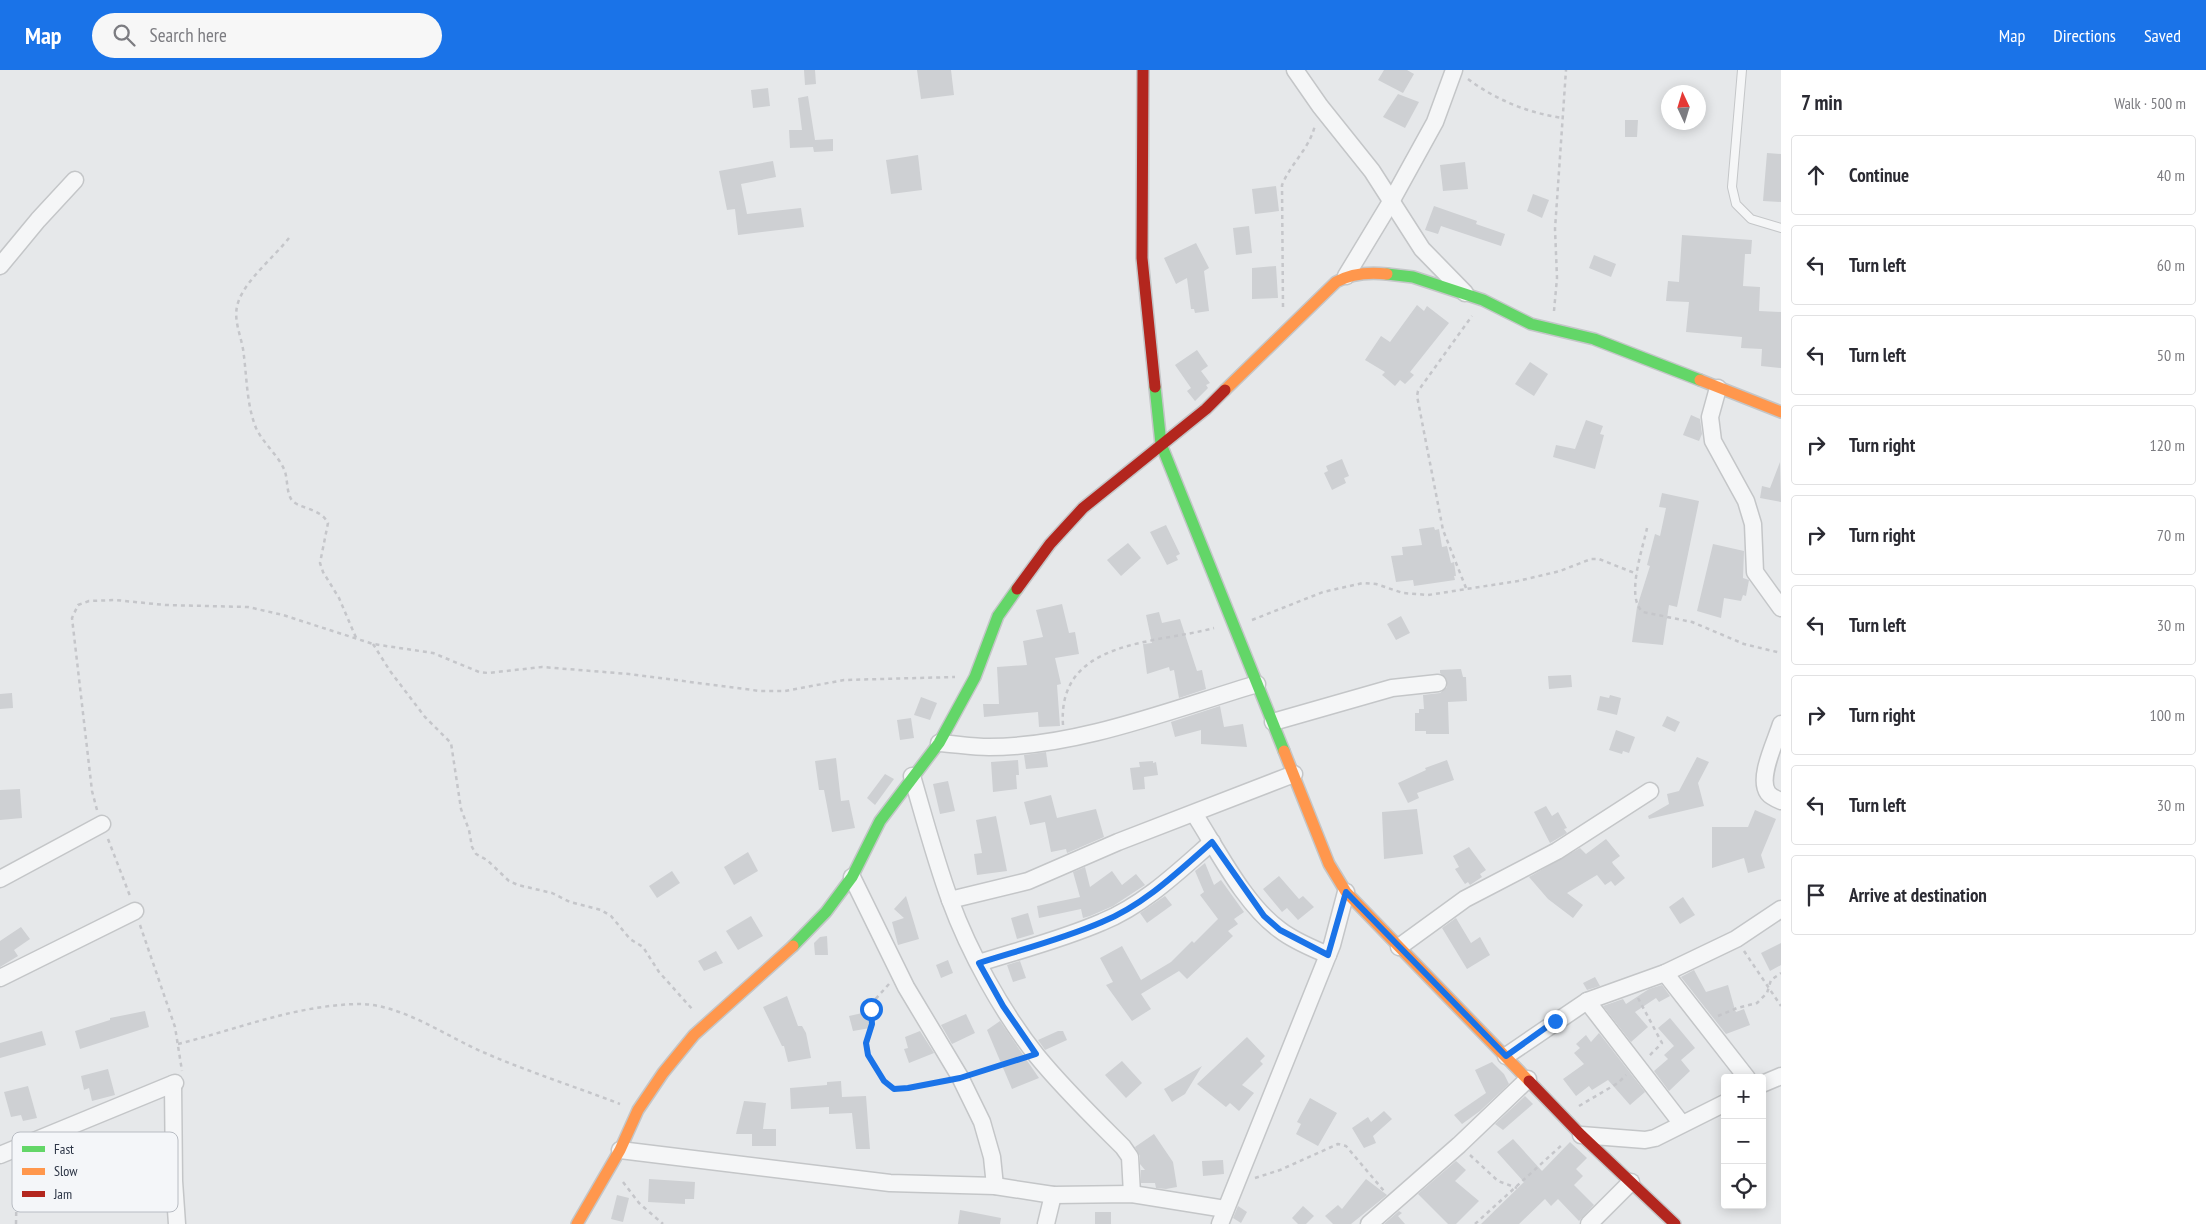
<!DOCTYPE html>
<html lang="en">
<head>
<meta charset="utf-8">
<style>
	:root { --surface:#fff; --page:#f7f7f7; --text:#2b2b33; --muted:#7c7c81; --line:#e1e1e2; --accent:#1a73e8 }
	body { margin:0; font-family:"PT Sans Narrow",sans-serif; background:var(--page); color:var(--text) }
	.controls { position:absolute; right:15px; bottom:15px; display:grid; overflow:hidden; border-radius:5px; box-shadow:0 2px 12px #0003 }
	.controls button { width:45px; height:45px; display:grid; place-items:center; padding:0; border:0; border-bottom:1px solid var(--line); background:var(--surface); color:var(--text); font:25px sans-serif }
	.compass { position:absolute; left:1661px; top:15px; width:45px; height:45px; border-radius:50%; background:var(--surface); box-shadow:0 2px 12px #0003; rotate:356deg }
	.stop { position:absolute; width:15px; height:15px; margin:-11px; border:4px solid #1a73e8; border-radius:50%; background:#fff }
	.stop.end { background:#1a73e8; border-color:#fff; box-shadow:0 1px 5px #0008 }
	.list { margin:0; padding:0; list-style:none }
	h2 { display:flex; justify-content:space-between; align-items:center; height:65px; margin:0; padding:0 20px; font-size:21px }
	h2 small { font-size:16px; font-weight:400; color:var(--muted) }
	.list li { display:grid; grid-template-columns:32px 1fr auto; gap:15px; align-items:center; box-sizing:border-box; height:80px; margin:0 10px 10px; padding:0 10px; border:1px solid var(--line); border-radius:5px }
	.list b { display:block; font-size:19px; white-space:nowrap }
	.list em { font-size:16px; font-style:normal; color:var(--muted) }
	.icon { flex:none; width:28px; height:28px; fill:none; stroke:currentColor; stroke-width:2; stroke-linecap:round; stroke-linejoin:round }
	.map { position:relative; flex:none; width:1781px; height:1154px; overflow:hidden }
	header { display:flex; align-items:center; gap:30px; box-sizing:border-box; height:70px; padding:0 25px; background:var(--accent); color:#fff }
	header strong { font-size:24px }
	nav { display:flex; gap:28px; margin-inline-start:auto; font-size:18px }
	.search { width:350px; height:45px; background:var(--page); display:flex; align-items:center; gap:12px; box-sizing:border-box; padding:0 18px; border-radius:28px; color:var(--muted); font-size:19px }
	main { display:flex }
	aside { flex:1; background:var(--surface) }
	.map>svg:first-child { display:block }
	.building { fill:#ced0d3 }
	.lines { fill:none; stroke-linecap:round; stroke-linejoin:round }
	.lane-casing { stroke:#c4c6c8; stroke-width:10 }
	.street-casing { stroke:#c4c6c8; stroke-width:19 }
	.fast-casing { stroke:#c4c6c8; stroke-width:14 }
	.slow-casing { stroke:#c4c6c8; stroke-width:14 }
	.jam-casing { stroke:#c4c6c8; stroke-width:14 }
	.path { stroke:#c5c6ca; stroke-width:2.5; stroke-dasharray:4 4; stroke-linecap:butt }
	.lane { stroke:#f5f6f7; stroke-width:8 }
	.street { stroke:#f5f6f7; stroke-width:16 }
	.fast { stroke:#63d668; stroke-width:11 }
	.slow { stroke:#ff974d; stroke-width:11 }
	.jam { stroke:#b3261e; stroke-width:11 }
	.route { stroke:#1a73e8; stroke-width:6 }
	.key { fill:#f4f6f9; stroke:#b8bcc3; stroke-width:1 }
	.key-label { font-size:14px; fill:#2b3445 }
</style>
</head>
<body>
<header>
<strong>Map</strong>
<div class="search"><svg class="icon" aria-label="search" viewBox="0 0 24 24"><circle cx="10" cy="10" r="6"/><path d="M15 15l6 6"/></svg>Search here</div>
<nav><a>Map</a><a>Directions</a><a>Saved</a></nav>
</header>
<main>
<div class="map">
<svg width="1781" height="1154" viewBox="0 0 1781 1154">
	<rect width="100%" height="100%" fill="#e6e8ea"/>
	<g class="building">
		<path d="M804,0H815L816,14L805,15Z"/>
		<path d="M917,0H951L954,25L921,29Z"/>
		<path d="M1384,0H1407L1414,4L1403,23L1378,10Z"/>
		<path d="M768,18L770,36L753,38L751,20Z"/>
		<path d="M1398,24L1419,32L1405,58L1383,47Z"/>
		<path d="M808,26L815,70L833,69V81L814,82L813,77L790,78L789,60H802L798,28Z"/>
		<path d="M1625,50H1638L1637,67H1625Z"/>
		<path d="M1767,83L1781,84V132L1763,131Z"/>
		<path d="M918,85L922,120L891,124L886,90Z"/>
		<path d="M773,91L776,107L741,114L747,144L801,138L804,157L738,165L735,139L727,140L719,101Z"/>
		<path d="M1465,92L1468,119L1443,121L1440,95Z"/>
		<path d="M1276,116L1279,141L1255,144L1252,119Z"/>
		<path d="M1533,124L1549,130L1542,148L1527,141Z"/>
		<path d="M1434,136L1477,151L1476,154L1505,164L1501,176L1441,156L1438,164L1425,160Z"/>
		<path d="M1249,156L1252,183L1236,185L1233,158Z"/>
		<path d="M1682,165L1752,170L1751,184H1745L1743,216L1760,217L1759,241L1781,242V298L1761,296L1762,279L1741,278L1742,267L1686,262L1689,232L1666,231L1668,211L1679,212Z"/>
		<path d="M1196,173L1209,198L1204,201L1209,241L1195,243L1194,239H1191L1187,208L1176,214L1164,188Z"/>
		<path d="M1594,185L1616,194L1611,207L1589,198Z"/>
		<path d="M1276,196L1278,228L1252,229V198Z"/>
		<path d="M1417,235L1424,241L1427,236L1449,253L1410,302L1414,305L1405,314L1400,310L1395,316L1382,305L1385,302L1365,290L1381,266L1390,272Z"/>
		<path d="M1197,280L1208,296L1201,301L1210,313L1206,315L1208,318L1195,331L1187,321L1191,318L1175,295Z"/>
		<path d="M1530,292L1548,304L1534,326L1515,314Z"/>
		<path d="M1691,345L1700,349L1702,364L1699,371L1683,365Z"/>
		<path d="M1586,350L1603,356L1600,364L1604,365L1595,399L1553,387L1556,375L1575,379Z"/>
		<path d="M1342,389L1349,406L1344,408L1346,413L1332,420L1324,403L1328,401L1326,396Z"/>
		<path d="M1780,392L1781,432L1760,428L1762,416L1770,418Z"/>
		<path d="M1662,423L1699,431L1677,537L1669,535L1663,575L1632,572L1637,537L1650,496L1647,495L1655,464L1660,466L1666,438L1659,437Z"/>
		<path d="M1166,455L1180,484L1176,486L1178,490L1167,495L1150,462Z"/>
		<path d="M1434,457L1435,460L1439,459L1442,477L1447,476L1451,493L1454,492L1456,506H1454L1455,510L1414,516L1413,510L1396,512L1391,486L1403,485L1402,477L1422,475L1419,459Z"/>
		<path d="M1128,473L1141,488L1121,506L1107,490Z"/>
		<path d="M1713,474L1744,481L1743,508L1749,510L1746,526L1743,525L1741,531L1724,528L1721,548L1697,541Z"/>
		<path d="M1062,534L1069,563L1075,562L1079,584L1055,588L1061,614L1057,615L1060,656L1039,657L1038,642L984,647L983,634H999L997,597L1027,595L1023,571L1043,567L1036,540Z"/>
		<path d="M1159,542L1162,553L1180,549L1197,601L1202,600L1206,619L1179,628L1174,600L1170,601L1169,597L1147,604L1143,574L1152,573L1146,545Z"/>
		<path d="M1401,546L1410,563L1396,570L1387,554Z"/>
		<path d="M1461,599L1463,607H1466L1467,631L1448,632L1449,664H1426V661H1415V643H1419V639H1424L1423,625L1440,623L1447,617L1446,608L1440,603V600Z"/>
		<path d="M1571,605L1572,617L1549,619L1548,606Z"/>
		<path d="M12,623L13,638L0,639V624Z"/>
		<path d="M1610,625L1621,628L1617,645L1597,640L1600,626L1609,628Z"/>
		<path d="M921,627L937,633L930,650L914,645Z"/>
		<path d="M1220,636L1224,657L1243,654L1247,677L1201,674V660L1175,667L1171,652Z"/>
		<path d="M1667,646L1680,652L1675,662L1662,656Z"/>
		<path d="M911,648L914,668L900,670L897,650Z"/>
		<path d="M1616,660L1635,667L1629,683L1623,681L1622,684L1609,680Z"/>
		<path d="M1046,682L1048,697L1026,699L1024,685Z"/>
		<path d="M1697,687L1709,692L1698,713L1704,736L1649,749L1648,746L1669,734L1667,724L1679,721Z"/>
		<path d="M836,688L841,731L849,730L855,758L832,762L824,720H819L815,691Z"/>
		<path d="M1018,690L1019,705H1016L1017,719L993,722L991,692Z"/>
		<path d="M1447,690L1454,710L1417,723L1419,728L1408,733L1398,713L1426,700L1425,698Z"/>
		<path d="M1153,691V693L1156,692L1158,705L1144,707L1145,719L1133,720L1130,698L1140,697L1139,692Z"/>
		<path d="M885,704L894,709L875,735L867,728Z"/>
		<path d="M948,711L955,741L940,744L933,714Z"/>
		<path d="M20,719L22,748L0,750V720Z"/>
		<path d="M1051,725L1057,748L1096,739L1104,767L1067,783L1066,779L1051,782L1045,752L1030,755L1024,732Z"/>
		<path d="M1546,736L1552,746L1558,742L1567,758L1564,759L1567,763L1550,773L1534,742Z"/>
		<path d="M1417,739L1423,784L1384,789L1382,742Z"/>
		<path d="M1755,740L1776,749L1761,785L1765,798L1748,803L1744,788L1712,798V757H1748Z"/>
		<path d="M996,746L1007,801L977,805L974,784L982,783L976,750Z"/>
		<path d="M1606,769L1620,786L1612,792L1613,794L1625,808L1615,816L1611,811L1605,815L1597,805L1567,823L1583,835L1573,848L1548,829L1529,807L1580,778L1586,784Z"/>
		<path d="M1469,777L1486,800L1480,804L1482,807L1470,815L1468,812L1465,814L1455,799L1459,797L1453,786Z"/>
		<path d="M748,782L758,801L734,815L724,797Z"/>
		<path d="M1205,793L1214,815L1221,810L1244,842L1234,849L1238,854L1228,861L1233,866L1187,909L1179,901L1141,924L1151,939L1132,951L1106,915L1113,912L1100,888L1122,876L1141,910L1171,892L1192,871L1194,873L1218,849L1200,825L1204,822L1195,801Z"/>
		<path d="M1085,797L1090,817L1112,801L1122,815L1136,804L1145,815L1113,836L1090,846L1083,848L1081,839L1039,848L1037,836L1080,827L1073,802Z"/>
		<path d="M672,801L680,813L657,828L649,816Z"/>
		<path d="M1279,806L1299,829L1303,826L1314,837L1298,850L1287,838L1282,842L1263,819Z"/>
		<path d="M906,826L919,869L898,875L892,852L904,848L894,839Z"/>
		<path d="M1165,826L1172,835L1147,853L1140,843Z"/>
		<path d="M1683,827L1695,845L1680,854L1669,837Z"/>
		<path d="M1028,843L1034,864L1017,869L1011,848Z"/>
		<path d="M751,846L763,866L738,880L726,861Z"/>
		<path d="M1456,848L1471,873L1480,867L1490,885L1467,899L1442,858Z"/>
		<path d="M21,857L30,869L14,880L18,886L0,897V871Z"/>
		<path d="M827,866L828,885H815L814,873L820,867Z"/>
		<path d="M1781,873V895L1770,901L1761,883Z"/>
		<path d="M716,881L723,893L704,901L698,891Z"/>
		<path d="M948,890L953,903L941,908L936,895Z"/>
		<path d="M1020,891L1026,908L1013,912L1007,895Z"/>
		<path d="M1694,900L1706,922L1728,915L1735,940L1736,942L1744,939L1750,955L1726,964L1681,907Z"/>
		<path d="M1595,907L1600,916L1587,920L1583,913Z"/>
		<path d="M1662,915L1670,926L1659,932L1656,928L1635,942L1648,957L1631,972L1603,936L1623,929L1626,934L1649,919Z"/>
		<path d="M787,926L798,956H802L806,963L811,988L788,992L784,976H782L763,937Z"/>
		<path d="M145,941L149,957L80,979L75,961L110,950V948Z"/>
		<path d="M867,942L870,958L853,961L849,946Z"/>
		<path d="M966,944L975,963L952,974L941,955Z"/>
		<path d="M1670,948L1695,978L1681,990L1690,1001L1669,1021L1654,1001L1668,989L1664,985L1674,976L1658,958Z"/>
		<path d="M1000,951L1039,1008L1012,1019L987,960Z"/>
		<path d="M42,961L46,975L0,988V973Z"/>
		<path d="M920,961L934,983L909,993L904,979L908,978L905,967Z"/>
		<path d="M1058,961H1063L1067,970L1045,980L1038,970Z"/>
		<path d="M1599,963L1645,1022L1630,1035L1608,1010L1592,1020L1589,1016L1576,1026L1563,1009L1584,994L1574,983L1580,978L1576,974L1586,965L1591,972Z"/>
		<path d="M1247,967L1265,986L1260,991L1263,994L1242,1015L1254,1023L1239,1041L1230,1033L1226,1037L1197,1014Z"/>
		<path d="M1122,991L1142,1013L1126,1028L1105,1005Z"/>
		<path d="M1492,992L1504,1004L1509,1014L1480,1041L1462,1054L1454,1045L1486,1023L1475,1000Z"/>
		<path d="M1202,996L1185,1024L1172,1032L1164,1019Z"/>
		<path d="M108,999L115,1025L92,1031L89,1018L84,1020L81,1006Z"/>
		<path d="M841,1011L842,1027L866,1026L870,1079H856L852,1043L829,1044V1037L791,1039L790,1018L827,1015V1012Z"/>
		<path d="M28,1016L37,1048L23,1051L21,1045L11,1047L4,1022Z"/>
		<path d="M1525,1026L1533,1034L1503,1060L1495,1054Z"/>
		<path d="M1310,1028L1337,1043L1318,1076L1296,1064L1301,1054L1297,1052Z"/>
		<path d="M744,1031L766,1033L763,1059H776V1076H752V1064H736Z"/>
		<path d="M1384,1041L1392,1049L1373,1066L1376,1073L1364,1078L1352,1058L1368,1047L1371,1052Z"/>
		<path d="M1154,1064L1173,1092L1177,1117L1166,1119L1156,1118L1155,1113H1141V1100H1145L1140,1094V1086L1135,1077Z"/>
		<path d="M1513,1069L1542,1101L1570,1072L1587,1088L1576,1099L1583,1106L1574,1115L1594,1135L1579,1151L1558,1129L1551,1136L1545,1129L1519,1154H1481L1524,1112L1497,1082Z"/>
		<path d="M1223,1090L1224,1104L1203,1106L1202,1091Z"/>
		<path d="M1456,1091L1466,1100L1455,1111L1479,1131L1456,1154H1448L1418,1124Z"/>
		<path d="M649,1109L695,1112L694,1129H685V1134L648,1132Z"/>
		<path d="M1366,1109L1387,1125L1351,1154H1333L1325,1146L1338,1135L1342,1139Z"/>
		<path d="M617,1125L629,1128L623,1152L611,1149Z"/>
		<path d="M1238,1136L1247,1142L1241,1153L1233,1148Z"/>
		<path d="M1303,1136L1314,1146L1306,1154H1298L1292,1148Z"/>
		<path d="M960,1140L1001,1148L1000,1154H958Z"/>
		<path d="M1399,1141L1402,1143L1398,1146L1405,1154H1384Z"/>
		<rect x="1095" y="1142" width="16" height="12"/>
	</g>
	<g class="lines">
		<defs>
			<path id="lane" d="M1742,0L1732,117L1736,134L1751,149L1781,158"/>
			<g id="street">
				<path d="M1295,0L1320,36L1372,101L1422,179L1465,223"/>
				<path d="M0,196L38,150L75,110"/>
				<path d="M1346,206L1392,130L1435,52L1454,0"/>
				<path d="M1718,318L1710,347L1713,371L1746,431L1753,454L1755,502L1781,538"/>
				<path d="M1273,652L1392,618L1438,613"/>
				<path d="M1781,654C1776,671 1757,708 1768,723C1771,727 1776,729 1781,731"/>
				<path d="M939,673C956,674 972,677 989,677C1078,677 1173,639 1257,614"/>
				<path d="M912,706C924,747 935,789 950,830C969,882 1002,942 1037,986C1063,1018 1093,1047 1123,1077L1130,1087L1132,1124"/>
				<path d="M1195,745C1218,781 1245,835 1280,860C1294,871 1312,878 1328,885"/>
				<path d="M852,807L906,917L960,1007L982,1052L992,1087L995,1116"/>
				<path d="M0,809L102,754"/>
				<path d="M950,830L1028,811L1118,772L1294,704"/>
				<path d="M1399,877L1465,829L1557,781L1650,721"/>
				<path d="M979,893C1020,880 1063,869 1102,852C1144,835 1179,801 1212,772"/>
				<path d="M1665,903L1747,1008"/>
				<path d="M0,908L135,841"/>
				<path d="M1587,931L1682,1054"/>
				<path d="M1506,986L1587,931L1665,903L1736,869L1781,839"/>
				<path d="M173,1014L174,1111L177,1154"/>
				<path d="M1762,1014L1781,1006"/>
				<path d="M1581,1065L1645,1070L1655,1068L1725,1033"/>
				<path d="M620,1080L890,1113L995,1116L1053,1125L1132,1124L1225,1139"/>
				<path d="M0,1085L175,1013"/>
				<path d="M1046,1154L1053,1125"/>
				<path d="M1220,1154L1332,875L1346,822"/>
				<path d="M1369,1154L1459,1075L1528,1009"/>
				<path d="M1589,1154L1631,1112"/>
			</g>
			<g id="fast">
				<path d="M1387,204L1413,207L1483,230L1531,254L1594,269L1700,310"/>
				<path d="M1155,317L1161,374L1284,681"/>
				<path d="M793,876L826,842L852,807L880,751L939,673L975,607L998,546L1017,519"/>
			</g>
			<g id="slow">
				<path d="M1700,310L1781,342"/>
				<path d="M1225,320L1336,212C1352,203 1369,202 1387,204"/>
				<path d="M1284,681L1329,794L1346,822L1529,1011"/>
				<path d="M577,1154L620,1080L638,1040L663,1003L694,965L793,876"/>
			</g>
			<g id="jam">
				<path d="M1143,0L1142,188L1155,317"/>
				<path d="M1017,519L1050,474L1083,438L1206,339L1225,320"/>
				<path d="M1529,1011L1581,1065L1675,1154"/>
			</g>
		</defs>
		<use href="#lane" class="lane-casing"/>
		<use href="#street" class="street-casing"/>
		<use href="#fast" class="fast-casing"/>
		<use href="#slow" class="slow-casing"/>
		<use href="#jam" class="jam-casing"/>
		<g class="path">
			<path d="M1468,9C1496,30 1528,43 1563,48"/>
			<path d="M289,168C274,187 247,209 239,230C232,247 240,262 243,279C247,305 246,333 256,358C263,373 277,384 284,399C288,408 286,420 291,429C297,439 320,437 328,453L320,493L323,502L339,528L357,570"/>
			<path d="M1283,237L1282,115C1291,93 1310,78 1315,55"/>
			<path d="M1554,241L1557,208L1555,159L1566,0"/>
			<path d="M1647,458C1643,478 1625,528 1643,542L1692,552L1744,574L1781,583"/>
			<path d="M1466,518L1443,460L1417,326L1418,321L1472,246"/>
			<path d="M1252,550L1323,522L1363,513L1376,514L1403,523L1428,525L1518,511L1560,501L1591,489H1599L1637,504"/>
			<path d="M373,574L390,601L425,647L451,673L461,739L469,760L472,777L476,784L487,790L509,811L518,815L552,823L570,832L601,840L611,846L630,869L643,877L659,902L693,940"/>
			<path d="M1063,655C1057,569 1156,574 1214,558"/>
			<path d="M97,740L92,721L72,548L78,535L89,531L115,530L165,535L248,537L283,545L373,574L433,583L479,602L488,603L542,597L629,604L760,621H785L844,610L955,607"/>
			<path d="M108,769L130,826"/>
			<path d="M140,855L175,957L182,1001"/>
			<path d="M1744,881L1781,936"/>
			<path d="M889,914L872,933C871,940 872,946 872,953C872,960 867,965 866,972C865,991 881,1008 894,1019L946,1011"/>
			<path d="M1638,928L1662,973L1648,987"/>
			<path d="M1718,946L1737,938L1757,933L1767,923L1771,910L1781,903"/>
			<path d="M178,974C238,959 296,935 359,934C402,934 447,967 485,983C529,1002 576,1017 620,1034"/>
			<path d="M975,1003L1020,989"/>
			<path d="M1579,1036L1618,1013L1626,1005"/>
			<path d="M1470,1085L1498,1111L1517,1118"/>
			<path d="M1255,1108L1280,1100L1338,1074L1346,1076L1384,1121"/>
			<path d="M623,1112L639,1133L663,1154"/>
			<path d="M16,1154L17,1095"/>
			<path d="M1475,1154L1563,1074"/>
		</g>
		<use href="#lane" class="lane"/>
		<use href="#street" class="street"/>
		<use href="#fast" class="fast"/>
		<use href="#slow" class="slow"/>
		<use href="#jam" class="jam"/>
	</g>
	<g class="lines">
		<path class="route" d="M871,939L872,954L866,973L868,985L884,1011L894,1019L908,1018L960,1008L1036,984L1003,936L979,893C1020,880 1063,869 1102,852C1144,835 1179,801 1212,772L1264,846L1280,860L1328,885L1346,822L1506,986L1555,951"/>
	</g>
	<rect x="12" y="1062" width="166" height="80" rx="8" class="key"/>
	<rect x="22" y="1076" width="23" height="6" fill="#63d668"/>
	<rect x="22" y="1098" width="23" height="7" fill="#ff974d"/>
	<rect x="22" y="1121" width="23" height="6" fill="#b3261e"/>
	<g class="key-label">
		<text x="54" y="1084">Fast</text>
		<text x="54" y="1106">Slow</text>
		<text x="54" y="1129">Jam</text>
	</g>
</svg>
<div class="controls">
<button>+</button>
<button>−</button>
<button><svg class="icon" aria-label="locate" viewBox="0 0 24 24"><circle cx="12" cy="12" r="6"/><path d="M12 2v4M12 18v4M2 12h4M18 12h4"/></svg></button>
</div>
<svg class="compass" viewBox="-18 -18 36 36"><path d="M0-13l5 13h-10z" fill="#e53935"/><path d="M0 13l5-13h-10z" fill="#7c7c81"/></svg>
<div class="stop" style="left:871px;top:939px"></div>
<div class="stop end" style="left:1555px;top:951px"></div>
</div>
<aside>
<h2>7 min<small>Walk · 500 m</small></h2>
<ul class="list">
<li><svg class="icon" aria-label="ahead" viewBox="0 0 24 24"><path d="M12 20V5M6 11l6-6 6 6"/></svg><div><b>Continue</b></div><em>40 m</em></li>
<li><svg class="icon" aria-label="left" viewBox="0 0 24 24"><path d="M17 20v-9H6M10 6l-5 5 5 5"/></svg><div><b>Turn left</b></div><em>60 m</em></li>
<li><svg class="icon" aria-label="left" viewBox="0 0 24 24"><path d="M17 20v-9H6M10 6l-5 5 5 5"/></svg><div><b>Turn left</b></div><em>50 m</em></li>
<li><svg class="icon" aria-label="right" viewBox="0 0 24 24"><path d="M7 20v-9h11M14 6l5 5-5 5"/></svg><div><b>Turn right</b></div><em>120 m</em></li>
<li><svg class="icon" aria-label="right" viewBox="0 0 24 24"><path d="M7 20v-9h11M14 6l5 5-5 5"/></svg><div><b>Turn right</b></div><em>70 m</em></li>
<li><svg class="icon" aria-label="left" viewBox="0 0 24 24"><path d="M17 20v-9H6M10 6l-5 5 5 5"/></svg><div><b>Turn left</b></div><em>30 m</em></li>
<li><svg class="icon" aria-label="right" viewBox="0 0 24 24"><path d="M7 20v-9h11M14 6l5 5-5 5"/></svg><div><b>Turn right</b></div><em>100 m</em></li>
<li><svg class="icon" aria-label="left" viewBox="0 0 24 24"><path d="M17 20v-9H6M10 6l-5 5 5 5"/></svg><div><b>Turn left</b></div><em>30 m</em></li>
<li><svg class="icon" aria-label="arrive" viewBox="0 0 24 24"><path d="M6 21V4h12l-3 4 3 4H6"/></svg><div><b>Arrive at destination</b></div></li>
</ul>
</aside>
</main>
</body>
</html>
